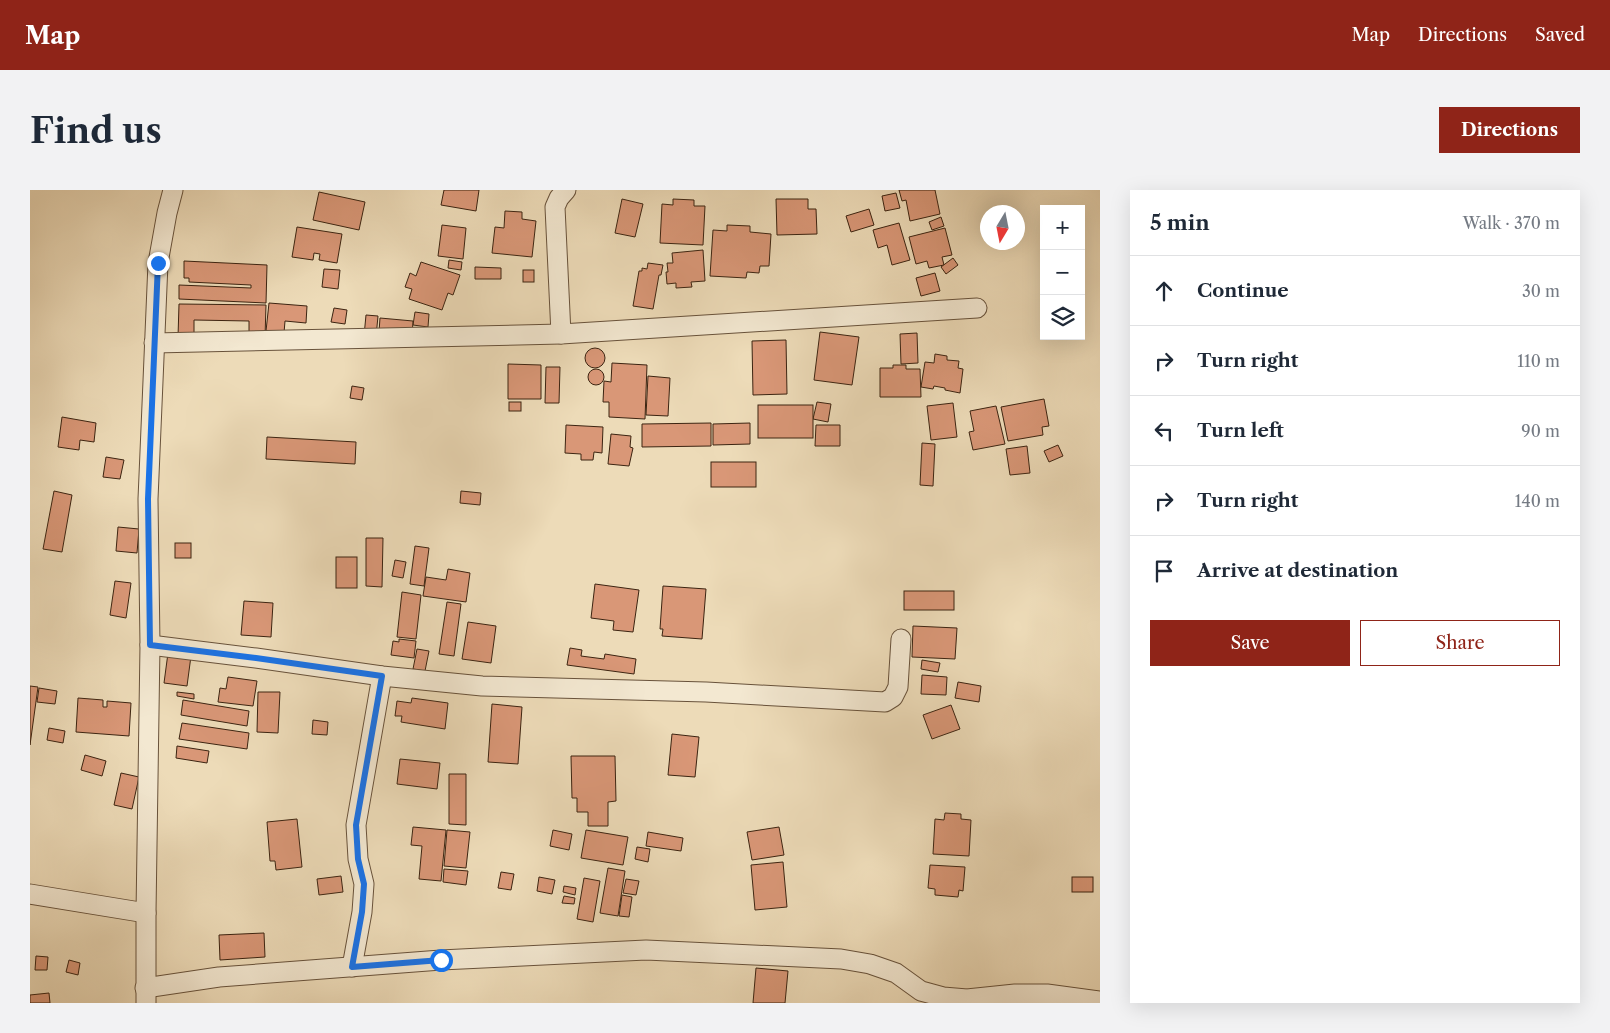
<!DOCTYPE html>
<html lang="en">
<head>
<meta charset="utf-8">
<style>
	:root { --surface:#fff; --page:#f2f2f3; --text:#1f2937; --muted:#747a83; --line:#e0e1e3; --accent:#8f2418 }
	body { margin:0; font-family:"Libre Caslon Text",serif; background:var(--page); color:var(--text) }
	.controls { position:absolute; right:15px; top:15px; display:grid; overflow:hidden; border-radius:0px; box-shadow:0 5px 20px #0002 }
	.controls button { width:45px; height:45px; display:grid; place-items:center; padding:0; border:0; border-bottom:1px solid var(--line); background:var(--surface); color:var(--text); font:25px sans-serif }
	.compass { position:absolute; left:950px; top:15px; width:45px; height:45px; border-radius:50%; background:var(--surface); box-shadow:0 5px 20px #0002; rotate:190deg }
	.stop { position:absolute; width:15px; height:15px; margin:-11px; border:4px solid #1a73e8; border-radius:50%; background:#fff }
	.stop.end { background:#1a73e8; border-color:#fff; box-shadow:0 1px 5px #0008 }
	.list { margin:0; padding:0; list-style:none }
	h2 { display:flex; justify-content:space-between; align-items:center; height:65px; margin:0; padding:0 20px; font-size:21px }
	h2 small { font-size:16px; font-weight:400; color:var(--muted) }
	.list li { display:grid; grid-template-columns:32px 1fr auto; gap:15px; align-items:center; box-sizing:border-box; height:70px; padding:0 20px; border-top:1px solid var(--line) }
	.list b { display:block; font-size:19px; white-space:nowrap }
	.list em { font-size:16px; font-style:normal; color:var(--muted) }
	.actions { display:flex; gap:10px; padding:15px 20px }
	.actions a { flex:1; padding:11px 0; border:1px solid var(--accent); border-radius:0px; text-align:center; font-size:18px; color:var(--accent) }
	.actions .main { background:var(--accent); color:#fff }
	.icon { flex:none; width:28px; height:28px; fill:none; stroke:currentColor; stroke-width:2; stroke-linecap:round; stroke-linejoin:round }
	.map { position:relative; flex:none; width:1070px; height:813px; overflow:hidden; border-radius:0px }
	header { display:flex; align-items:center; gap:30px; box-sizing:border-box; height:70px; padding:0 25px; background:var(--accent); color:#fff }
	header strong { font-size:24px }
	nav { display:flex; gap:28px; margin-inline-start:auto; font-size:18px }
	.intro { display:flex; align-items:center; justify-content:space-between; box-sizing:border-box; height:120px; padding:0 30px }
	h1 { margin:0; font-size:35px }
	.button { padding:12px 22px; border-radius:0px; background:var(--accent); color:#fff; font-size:18px; font-weight:700 }
	main { display:flex; gap:30px; padding:0 30px }
	aside { flex:1; background:var(--surface); border-radius:0px; box-shadow:0 5px 20px #0002 }
	.map>svg:first-child { display:block }
	.building { fill:#d99777; stroke:#3c2411 }
	.lines { fill:none; stroke-linecap:round; stroke-linejoin:round }
	.minor-casing { stroke:#68523b; stroke-width:21 }
	.minor { stroke:#f3e8d1; stroke-width:19 }
	.route { stroke:#1a73e8; stroke-width:6 }
</style>
</head>
<body>
<header>
<strong>Map</strong>
<nav><a>Map</a><a>Directions</a><a>Saved</a></nav>
</header>
<div class="intro"><h1>Find us</h1><a class="button">Directions</a></div>
<main>
<div class="map">
<svg width="1070" height="813" viewBox="0 0 1070 813">
	<rect width="100%" height="100%" fill="#eddbb8"/>
	<filter id="stains"><feTurbulence type="fractalNoise" baseFrequency=".004" numOctaves="4"/><feColorMatrix values="0 0 0 0 .2 0 0 0 0 .09 0 0 0 0 .02 0 0 0 .5 -.17"/></filter>
	<radialGradient id="worn" r=".72"><stop offset=".6" stop-color="#630" stop-opacity="0"/><stop offset="1" stop-color="#630" stop-opacity=".3"/></radialGradient>
	<g class="building">
		<path d="M414,0H449L446,21L411,15Z"/>
		<path d="M869,0H905L910,24L880,31L876,10L872,11Z"/>
		<path d="M289,2L335,12L329,40L283,30Z"/>
		<path d="M866,3L870,18L855,21L852,6Z"/>
		<path d="M592,9L613,14L605,47L585,43Z"/>
		<path d="M643,9L664,10V16H675L673,55L630,53L632,14L643,15Z"/>
		<path d="M746,9H778V19H786L787,44L747,45Z"/>
		<path d="M839,19L844,35L821,42L816,26Z"/>
		<path d="M475,21L492,22V29L506,31L502,67L462,63L465,37L474,38Z"/>
		<path d="M911,27L914,36L902,40L899,32Z"/>
		<path d="M869,33L880,70L862,75L857,55L848,58L843,40Z"/>
		<path d="M412,35L436,38L433,69L408,66Z"/>
		<path d="M697,35L720,36V42L741,44L739,76H730L729,83L717,82L716,88L680,86L683,40L697,41Z"/>
		<path d="M267,37L312,44L307,73L289,70L290,64L284,63L283,70L262,67Z"/>
		<path d="M915,38L922,65L912,67L914,75L899,78L897,71L886,74L879,47Z"/>
		<path d="M673,60L675,91L661,92L662,97L646,98V93L637,94L636,82H638L637,73H643L642,63Z"/>
		<path d="M923,68L928,75L916,84L911,77Z"/>
		<path d="M419,70L432,72L431,80L418,78Z"/>
		<path d="M154,71L237,75L236,113L149,109V95L221,98V95L159,92V88H154Z"/>
		<path d="M391,72L430,85L423,105L418,103L412,120L379,109L382,99L375,97L380,83L386,86Z"/>
		<path d="M618,73L633,75L631,85H629L623,119L603,116L609,81H612V78L617,79Z"/>
		<path d="M445,77L471,78V89H445Z"/>
		<path d="M294,79L310,80L308,99L292,97Z"/>
		<rect x="493" y="80" width="11" height="12"/>
		<path d="M905,83L910,101L891,106L886,88Z"/>
		<path d="M239,113L277,116L276,133L255,131L254,143L236,141Z"/>
		<path d="M149,114L236,115L235,147H219V131L164,130V147H148Z"/>
		<path d="M304,118L317,120L315,134L301,132Z"/>
		<path d="M385,122L399,124L398,137L383,135Z"/>
		<path d="M336,125L348,126L346,147L334,146Z"/>
		<path d="M350,128L383,131L382,145L349,142Z"/>
		<path d="M790,142L829,147L822,195L784,190Z"/>
		<path d="M887,143L888,173L871,174L870,144Z"/>
		<path d="M756,150L757,204L723,205L722,151Z"/>
		<circle cx="565" cy="168" r="10"/>
		<path d="M905,164L917,166V170L929,171L928,178L933,179L930,203L915,200V198L904,196L903,199L891,197L895,172L904,173Z"/>
		<path d="M582,173L617,175L615,229L579,227V212H573L574,191L581,192Z"/>
		<path d="M478,174L511,175V209H478Z"/>
		<path d="M863,175H876V179H890L891,207H850V178H863Z"/>
		<path d="M516,177H530L529,213H515Z"/>
		<circle cx="566" cy="187" r="8"/>
		<path d="M618,186L640,188L638,226L616,225Z"/>
		<path d="M322,196L334,198L332,210L320,208Z"/>
		<path d="M1014,209L1019,236L1012,237L1013,245L978,251L971,217Z"/>
		<rect x="479" y="212" width="12" height="9"/>
		<path d="M787,212L801,214L798,232L783,229Z"/>
		<path d="M923,213L927,247L901,250L897,216Z"/>
		<rect x="728" y="215" width="55" height="33"/>
		<path d="M966,216L975,254L943,260L939,242L944,241L940,221Z"/>
		<path d="M32,227L66,233L64,252L50,250L49,260L28,257Z"/>
		<path d="M681,233V256L612,257V234Z"/>
		<path d="M720,233V254L683,255V234Z"/>
		<path d="M536,235L573,237L572,263L564,262L563,270H551V264L535,263Z"/>
		<path d="M786,235H810V256H785Z"/>
		<path d="M581,244L601,246L600,257L603,258L599,276L578,274Z"/>
		<path d="M237,247L326,252L325,274L236,269Z"/>
		<path d="M892,253L905,254L903,296L890,295Z"/>
		<path d="M1028,255L1033,266L1019,272L1014,261Z"/>
		<path d="M997,256L1000,283L980,285L976,259Z"/>
		<path d="M76,267L94,270L90,289L73,287Z"/>
		<rect x="681" y="272" width="45" height="25"/>
		<path d="M24,301L42,305L32,362L13,359Z"/>
		<path d="M431,301L451,303L450,315L430,313Z"/>
		<path d="M88,337L109,339L107,363L86,361Z"/>
		<path d="M336,348H353L352,397L336,396Z"/>
		<rect x="145" y="353" width="16" height="15"/>
		<path d="M385,356L399,358L394,396L380,394Z"/>
		<rect x="306" y="367" width="21" height="31"/>
		<path d="M365,370L376,372L373,388L362,386Z"/>
		<path d="M418,379L440,383L436,412L393,406L396,387L416,390Z"/>
		<path d="M85,391L101,393L96,428L80,425Z"/>
		<path d="M565,394L609,400L603,442L583,440L584,431L561,428Z"/>
		<path d="M633,396L676,399L672,449L632,446L633,439H630Z"/>
		<rect x="874" y="401" width="50" height="19"/>
		<path d="M372,402L391,405L386,449L367,447Z"/>
		<path d="M214,411L243,413L241,447L211,445Z"/>
		<path d="M417,412L431,414L424,466L409,464Z"/>
		<path d="M438,432L466,436L461,473L432,469Z"/>
		<path d="M883,436L927,438L925,469L882,467Z"/>
		<path d="M369,449L386,451L384,468L361,465L363,451L369,452Z"/>
		<path d="M540,458L552,460L551,466L574,469L575,464L606,469L604,484L537,475Z"/>
		<path d="M387,459L399,461L395,481L383,479Z"/>
		<path d="M138,463L161,466L157,496L134,493Z"/>
		<path d="M892,470L910,473L908,482L891,479Z"/>
		<path d="M892,485L917,487L916,505L891,504Z"/>
		<path d="M198,487L227,491L223,516L188,512L190,498L196,499Z"/>
		<path d="M928,492L951,496L949,512L925,508Z"/>
		<path d="M0,496L8,497L0,555Z"/>
		<path d="M9,498L27,501L25,514L7,512Z"/>
		<path d="M147,502L164,504V509L147,506Z"/>
		<path d="M228,502H250L248,543L227,542Z"/>
		<path d="M48,508L73,510V517H77V511L101,513L99,546L46,542Z"/>
		<path d="M382,508L418,513L415,539L371,532L372,526H365L367,511L381,513Z"/>
		<path d="M153,510L219,521L217,536L151,525Z"/>
		<path d="M462,514L492,517L488,574L458,572Z"/>
		<path d="M921,515L930,539L902,549L893,525Z"/>
		<path d="M283,530L298,532L297,545L282,544Z"/>
		<path d="M152,533L219,543L217,559L149,549Z"/>
		<path d="M19,538L35,541L33,553L17,550Z"/>
		<path d="M642,544L669,547L665,587L638,585Z"/>
		<path d="M147,556L179,561L177,573L146,568Z"/>
		<path d="M55,565L76,571L72,586L51,580Z"/>
		<path d="M541,566H585L586,611L578,612V636H558V622H547V608H542Z"/>
		<path d="M370,569L410,573L407,599L367,594Z"/>
		<path d="M91,583L109,587L102,619L84,615Z"/>
		<path d="M419,584H436V635L419,634Z"/>
		<path d="M915,623L931,624V629L941,630L939,666L903,664L905,629L914,630Z"/>
		<path d="M267,629L272,677L246,680L245,671H240L237,632Z"/>
		<path d="M383,637L416,640L411,691L389,689L392,656L381,655Z"/>
		<path d="M749,637L754,665L722,670L717,642Z"/>
		<path d="M417,640L440,642L436,678L414,676Z"/>
		<path d="M523,640L542,644L539,660L520,656Z"/>
		<path d="M556,640L598,647L593,675L551,668Z"/>
		<path d="M618,642L653,648L651,661L616,656Z"/>
		<path d="M607,657L620,659L618,672L605,669Z"/>
		<path d="M753,672L757,717L725,720L721,675Z"/>
		<path d="M900,675L935,677L933,701L929,700L928,707L905,705V699L898,698Z"/>
		<path d="M578,678L595,681L588,726L570,723Z"/>
		<path d="M414,679L438,681L436,695L413,692Z"/>
		<path d="M471,682L484,684L481,700L468,698Z"/>
		<path d="M311,686L313,702L289,705L287,689Z"/>
		<path d="M509,687L525,690L522,704L507,701Z"/>
		<rect x="1042" y="687" width="21" height="15"/>
		<path d="M554,688L570,691L563,732L547,729Z"/>
		<path d="M596,689L609,691L606,705L593,703Z"/>
		<path d="M534,696L546,698L545,705L533,702Z"/>
		<path d="M592,705L602,707L599,727L589,726Z"/>
		<path d="M534,706L545,708L544,714L532,713Z"/>
		<path d="M234,743L235,767L190,770L189,745Z"/>
		<path d="M6,766L18,767L17,780H5Z"/>
		<path d="M39,770L50,773L48,785L36,782Z"/>
		<path d="M726,778L758,781L755,813H723Z"/>
		<path d="M19,803L20,813H0V805Z"/>
	</g>
	<g class="lines">
		<defs>
			<g id="minor">
				<path d="M531,144L525,17L529,8L536,0"/>
				<path d="M124,153L531,144L947,118"/>
				<path d="M120,455L226,468L352,486L452,496L676,502L855,512L863,507L868,497L871,449"/>
				<path d="M0,704L116,723"/>
				<path d="M322,777L332,722L334,694L328,669L326,635L352,486"/>
				<path d="M115,798L189,787L411,770L616,760L811,769L840,774L866,783L891,801L913,807L937,809L985,804H1017L1070,811"/>
				<path d="M116,813V723L120,455L118,309L128,73L137,23L143,0"/>
			</g>
		</defs>
		<use href="#minor" class="minor-casing"/>
		<use href="#minor" class="minor"/>
	</g>
	<g class="lines">
		<path class="route" d="M128,73L118,309L120,455L226,468L352,486L326,635L328,669L334,694L332,722L322,777L411,770"/>
	</g>
	<rect width="100%" height="100%" filter="url(#stains)"/>
	<rect width="100%" height="100%" fill="url(#worn)"/>
</svg>
<div class="controls">
<button>+</button>
<button>−</button>
<button><svg class="icon" aria-label="layers" viewBox="0 0 24 24"><path d="M12 4l9 5-9 5-9-5zM3 14l9 5 9-5"/></svg></button>
</div>
<svg class="compass" viewBox="-18 -18 36 36"><path d="M0-13l5 13h-10z" fill="#e53935"/><path d="M0 13l5-13h-10z" fill="#747a83"/></svg>
<div class="stop" style="left:411px;top:770px"></div>
<div class="stop end" style="left:128px;top:73px"></div>
</div>
<aside>
<h2>5 min<small>Walk · 370 m</small></h2>
<ul class="list">
<li><svg class="icon" aria-label="ahead" viewBox="0 0 24 24"><path d="M12 20V5M6 11l6-6 6 6"/></svg><div><b>Continue</b></div><em>30 m</em></li>
<li><svg class="icon" aria-label="right" viewBox="0 0 24 24"><path d="M7 20v-9h11M14 6l5 5-5 5"/></svg><div><b>Turn right</b></div><em>110 m</em></li>
<li><svg class="icon" aria-label="left" viewBox="0 0 24 24"><path d="M17 20v-9H6M10 6l-5 5 5 5"/></svg><div><b>Turn left</b></div><em>90 m</em></li>
<li><svg class="icon" aria-label="right" viewBox="0 0 24 24"><path d="M7 20v-9h11M14 6l5 5-5 5"/></svg><div><b>Turn right</b></div><em>140 m</em></li>
<li><svg class="icon" aria-label="arrive" viewBox="0 0 24 24"><path d="M6 21V4h12l-3 4 3 4H6"/></svg><div><b>Arrive at destination</b></div></li>
</ul>
<div class="actions"><a class="main">Save</a><a>Share</a></div>
</aside>
</main>
</body>
</html>
